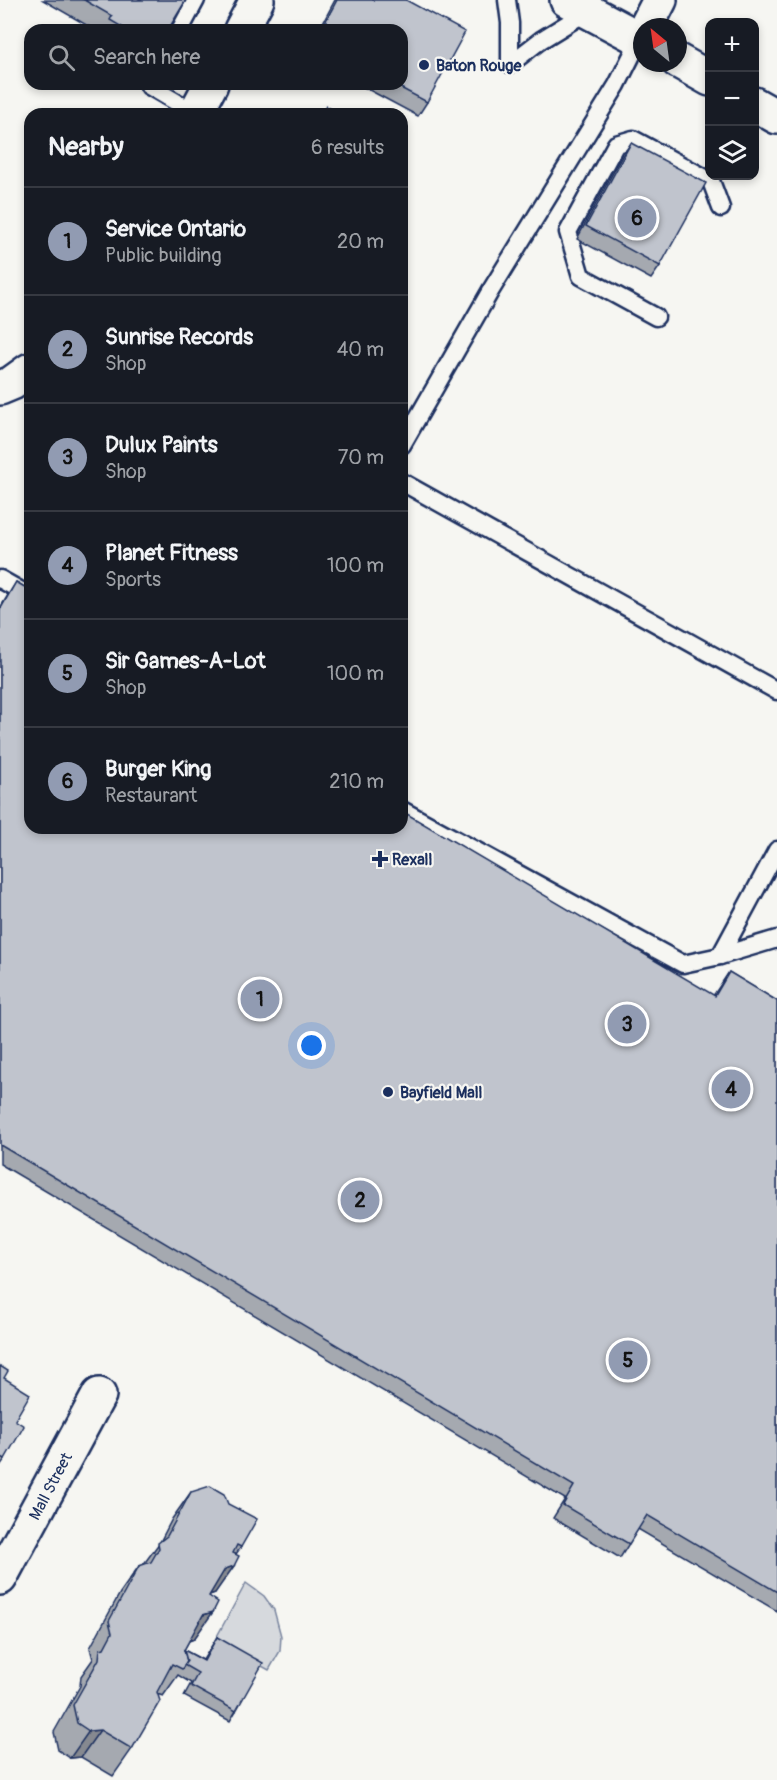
<!DOCTYPE html>
<html lang="en">
<head>
<meta charset="utf-8">
<style>
	:root { --surface:#171b24; --page:#242831; --text:#f1f3f6; --muted:#9ea1a6; --line:#363941; --accent:#919bb2 }
	body { margin:0; font-family:Pangolin,sans-serif; background:var(--page); color:var(--text) }
	.controls { position:absolute; right:18px; top:18px; display:grid; overflow:hidden; border-radius:12px; box-shadow:0 3px 9px #0003 }
	.controls button { width:54px; height:54px; display:grid; place-items:center; padding:0; border:0; border-bottom:2px solid var(--line); background:var(--surface); color:var(--text); font:30px sans-serif }
	.compass { position:absolute; left:633px; top:18px; width:54px; height:54px; border-radius:50%; background:var(--surface); box-shadow:0 3px 9px #0003; rotate:331deg }
	.you { position:absolute; left:312px; top:1046px; width:21px; height:21px; margin:-15px; border:4px solid #fff; border-radius:50%; background:#1a73e8; box-shadow:0 0 0 9px #1a73e833 }
	.badge { display:grid; place-items:center; width:39px; height:39px; border-radius:50%; background:var(--accent); color:#111; font-size:20px; font-weight:700 }
	.pin { position:absolute; translate:-50% -50%; border:3px solid #fff; box-shadow:0 2px 6px #0006 }
	.list { margin:0; padding:0; list-style:none }
	h2 { display:flex; justify-content:space-between; align-items:center; height:78px; margin:0; padding:0 24px; font-size:26px }
	h2 small { font-size:20px; font-weight:400; color:var(--muted) }
	.list li { display:grid; grid-template-columns:39px 1fr auto; gap:18px; align-items:center; box-sizing:border-box; height:108px; padding:0 24px; border-top:2px solid var(--line) }
	.list b { display:block; font-size:22px; white-space:nowrap }
	.list p { margin:0; font-size:20px; white-space:nowrap; color:var(--muted) }
	.list em { font-size:20px; font-style:normal; color:var(--muted) }
	.icon { flex:none; width:33px; height:33px; fill:none; stroke:currentColor; stroke-width:2; stroke-linecap:round; stroke-linejoin:round }
	.map { position:relative; flex:none; width:777px; height:1780px; overflow:hidden }
	.search { position:absolute; background:var(--surface); box-shadow:0 3px 9px #0003; left:24px; top:24px; width:384px; height:66px; display:flex; align-items:center; gap:15px; box-sizing:border-box; padding:0 21px; border-radius:18px; color:var(--muted); font-size:22px }
	.panel { position:absolute; background:var(--surface); box-shadow:0 3px 9px #0003; left:24px; top:108px; width:384px; height:726px; border-radius:18px }
	.map>svg:first-child { display:block }
	.green { fill:#d6d9dd; stroke:#78849e; stroke-width:1.5 }
	.lines { fill:none; stroke-linecap:round; stroke-linejoin:round }
	.lane-casing { stroke:#1b2f5e; stroke-width:21 }
	.street-casing { stroke:#1b2f5e; stroke-width:38 }
	.primary-casing { stroke:#1b2f5e; stroke-width:38 }
	.lane { stroke:#f6f6f2; stroke-width:16 }
	.street { stroke:#f6f6f2; stroke-width:33 }
	.primary { stroke:#f6f6f2; stroke-width:33 }
	.wall { fill:#a5a9b0; stroke:#1b2f5e; stroke-width:1.5 }
	.shaded-wall { fill:#868990; stroke:#1b2f5e; stroke-width:1.5 }
	.building { fill:#c0c4cd; stroke:#1b2f5e; stroke-width:1.5 }
	.poi-dot { fill:#1b2f5e; stroke:#f6f6f2; stroke-width:2 }
	.labels { text-anchor:middle; stroke-width:4.5; stroke-linejoin:round; paint-order:stroke }
	.poi-label { font-size:16px; font-weight:bold; fill:#1b2f5e; stroke:#f6f6f2; text-anchor:start }
	.street-label { font-size:16px; fill:#1b2f5e; stroke:#f6f6f2 }
</style>
</head>
<body>
<div class="map">
<svg width="777" height="1780" viewBox="0 0 777 1780">
	<rect width="100%" height="100%" fill="#f6f6f2"/>
	<filter id="ink" filterUnits="userSpaceOnUse"><feTurbulence type="fractalNoise" baseFrequency=".0167" numOctaves="2"/><feDisplacementMap in="SourceGraphic" scale="12" xChannelSelector="R" yChannelSelector="G"/><feConvolveMatrix kernelMatrix="1 2 1 2 8 2 1 2 1" color-interpolation-filters="sRGB"/></filter>
	<g filter="url(#ink)">
		<path class="green" d="M246,1583L264,1596L274,1610L281,1636L280,1651L269,1670L215,1640Z"/>
		<g class="lines">
			<defs>
				<g id="lane">
					<path d="M507,0L510,23V64L541,40L588,11"/>
					<path d="M180,30L196,0"/>
					<path d="M151,84L149,86L195,113"/>
					<path d="M656,317L581,276L568,232L616,144L633,139L711,181L721,208"/>
					<path d="M402,445L491,290L617,85L640,39"/>
					<path d="M402,482L777,691"/>
					<path d="M0,579L30,596"/>
					<path d="M402,810L683,964L720,956L777,939"/>
					<path d="M720,956L777,850"/>
				</g>
				<g id="street">
					<path d="M646,27L660,0"/>
					<path d="M241,30L257,0"/>
					<path d="M195,114L211,84"/>
					<path d="M0,388L12,383L30,370"/>
					<path d="M0,1578L99,1395"/>
				</g>
				<g id="primary">
					<path d="M567,0L642,40"/>
					<path d="M678,61L710,79"/>
					<path d="M754,104L777,117"/>
				</g>
			</defs>
			<use href="#lane" class="lane-casing"/>
			<use href="#street" class="street-casing"/>
			<use href="#primary" class="primary-casing"/>
			<use href="#lane" class="lane"/>
			<use href="#street" class="street"/>
			<use href="#primary" class="primary"/>
		</g>
		<g class="wall">
			<path d="M43,0H186L168,30H95Z"/>
			<path d="M335,0H406L427,102L418,116L358,84H402V30H319Z"/>
			<path d="M631,143L660,266L651,279L577,239L622,156Z"/>
			<path d="M16,582L713,996L729,972L777,1001V1611L638,1529L620,1558L553,1518L565,1499L0,1164V608Z"/>
			<path d="M0,1366L15,1420L5,1459L0,1466Z"/>
			<path d="M191,1492L241,1547L236,1554L215,1593L209,1595L194,1639L189,1641L184,1650L203,1660L217,1637L236,1711L230,1721L184,1696L191,1683L178,1675L163,1696L157,1694L132,1749L113,1776L81,1757L70,1758L58,1750L54,1732L80,1686L81,1676L93,1659L90,1648L120,1593L139,1566L143,1565L160,1542L172,1519Z"/>
		</g>
		<g class="shaded-wall">
			<path d="M234,1566L215,1593L206,1596L225,1569Z"/>
			<path d="M213,1612L194,1639L184,1642L203,1615Z"/>
			<path d="M100,1730L81,1757L70,1758L89,1731Z"/>
		</g>
		<g class="building">
			<path d="M84,0H186L168,30H127L110,20L112,16Z"/>
			<path d="M337,0H406L465,32L427,102L393,84H402V30H321Z"/>
			<path d="M326,106L340,114H321Z"/>
			<path d="M631,143L706,183L660,266L586,226Z"/>
			<path d="M16,582L30,590V828H402V811L715,996L729,972L777,1001V1592L647,1515L629,1544L563,1505L574,1486L0,1145V610Z"/>
			<path d="M0,1366L8,1371L4,1378L30,1394L15,1420L24,1426L5,1459L0,1456Z"/>
			<path d="M210,1486L224,1494L228,1504L257,1519L241,1547L237,1545L233,1553L239,1556L234,1566L225,1569L209,1596L218,1602L213,1612L203,1615L184,1650L187,1661L182,1669L172,1664L157,1692L160,1701L132,1749L100,1730L89,1731L77,1723L73,1705L99,1659L100,1649L104,1648L112,1633L109,1621L139,1566L151,1562L159,1548L158,1543L167,1536L191,1492Z"/>
			<path d="M217,1637L263,1663L236,1711L191,1686L198,1673L184,1665L187,1661L184,1650L204,1661Z"/>
		</g>
	</g>
	<g class="poi-dot">
		<circle cx="424" cy="65" r="6"/>
		<path d="M377 850h6v6h6v6h-6v6h-6v-6h-6v-6h6z"/>
		<circle cx="388" cy="1092" r="6"/>
	</g>
	<g class="labels">
		<g class="poi-label">
			<text x="436" y="71">Baton Rouge</text>
			<text x="392" y="865">Rexall</text>
			<text x="400" y="1098">Bayfield Mall</text>
		</g>
		<g class="street-label">
			<text transform="translate(50 1486) rotate(-62)" y="6">Mall Street</text>
		</g>
	</g>
</svg>
<div class="controls">
<button>+</button>
<button>−</button>
<button><svg class="icon" aria-label="layers" viewBox="0 0 24 24"><path d="M12 4l9 5-9 5-9-5zM3 14l9 5 9-5"/></svg></button>
</div>
<svg class="compass" viewBox="-18 -18 36 36"><path d="M0-13l5 13h-10z" fill="#e53935"/><path d="M0 13l5-13h-10z" fill="#9ea1a6"/></svg>
<div class="you"></div>
<div class="pin badge" style="left:260px;top:999px">1</div>
<div class="pin badge" style="left:360px;top:1200px">2</div>
<div class="pin badge" style="left:627px;top:1024px">3</div>
<div class="pin badge" style="left:731px;top:1089px">4</div>
<div class="pin badge" style="left:628px;top:1360px">5</div>
<div class="pin badge" style="left:637px;top:218px">6</div>
<div class="search"><svg class="icon" aria-label="search" viewBox="0 0 24 24"><circle cx="10" cy="10" r="6"/><path d="M15 15l6 6"/></svg>Search here</div>
<section class="panel">
<h2>Nearby<small>6 results</small></h2>
<ul class="list">
<li><span class="badge">1</span><div><b>Service Ontario</b><p>Public building</p></div><em>20 m</em></li>
<li><span class="badge">2</span><div><b>Sunrise Records</b><p>Shop</p></div><em>40 m</em></li>
<li><span class="badge">3</span><div><b>Dulux Paints</b><p>Shop</p></div><em>70 m</em></li>
<li><span class="badge">4</span><div><b>Planet Fitness</b><p>Sports</p></div><em>100 m</em></li>
<li><span class="badge">5</span><div><b>Sir Games-A-Lot</b><p>Shop</p></div><em>100 m</em></li>
<li><span class="badge">6</span><div><b>Burger King</b><p>Restaurant</p></div><em>210 m</em></li>
</ul>
</section>
</div>
</body>
</html>
